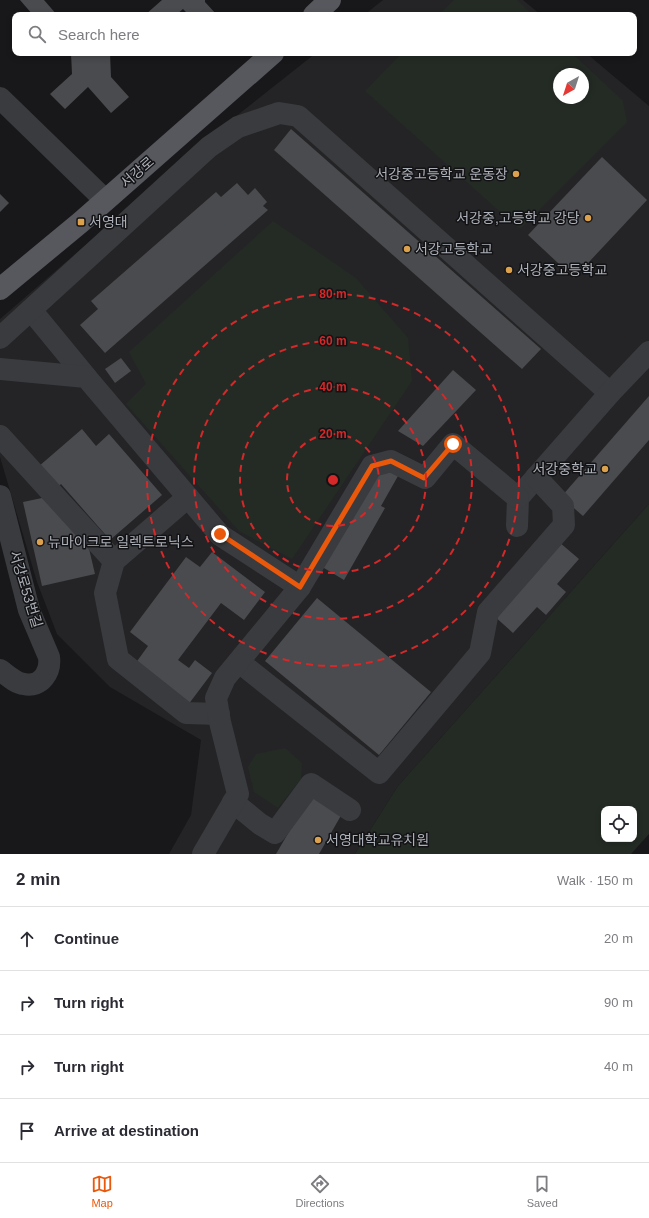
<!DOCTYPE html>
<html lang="en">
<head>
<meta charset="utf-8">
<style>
	:root { --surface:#fff; --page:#f7f7f7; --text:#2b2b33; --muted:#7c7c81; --line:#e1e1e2; --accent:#ea580c }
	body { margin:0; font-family:Arial,"Noto Sans KR",sans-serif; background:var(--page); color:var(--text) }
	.controls { position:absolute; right:12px; bottom:12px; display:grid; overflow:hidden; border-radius:8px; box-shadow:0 2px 6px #0003 }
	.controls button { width:36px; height:36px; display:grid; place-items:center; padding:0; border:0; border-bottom:1px solid var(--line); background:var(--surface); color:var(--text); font:20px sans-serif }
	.compass { position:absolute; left:553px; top:68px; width:36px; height:36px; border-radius:50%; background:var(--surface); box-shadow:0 2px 6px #0003; rotate:219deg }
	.stop { position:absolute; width:12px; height:12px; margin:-9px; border:3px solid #ea580c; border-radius:50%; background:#fff }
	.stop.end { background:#ea580c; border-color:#fff; box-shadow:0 1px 4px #0008 }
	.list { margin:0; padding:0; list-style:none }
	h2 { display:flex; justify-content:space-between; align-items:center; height:52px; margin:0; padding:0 16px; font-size:17px }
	h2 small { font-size:13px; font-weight:400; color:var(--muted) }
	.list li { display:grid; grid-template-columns:26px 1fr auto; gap:12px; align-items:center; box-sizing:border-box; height:64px; padding:0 16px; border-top:1px solid var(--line) }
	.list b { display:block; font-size:15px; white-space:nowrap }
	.list em { font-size:13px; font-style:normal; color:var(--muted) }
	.icon { flex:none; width:22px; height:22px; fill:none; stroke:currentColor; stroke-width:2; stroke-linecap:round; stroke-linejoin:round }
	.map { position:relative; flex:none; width:649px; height:854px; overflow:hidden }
	.search { position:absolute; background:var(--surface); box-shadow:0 2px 6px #0003; left:12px; right:12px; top:12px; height:44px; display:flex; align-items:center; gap:10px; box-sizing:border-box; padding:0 14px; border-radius:8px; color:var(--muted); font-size:15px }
	.sheet { height:308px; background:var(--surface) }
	nav { display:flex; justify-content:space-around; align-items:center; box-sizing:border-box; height:56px; border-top:1px solid var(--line); background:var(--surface); font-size:11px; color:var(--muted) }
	nav a { display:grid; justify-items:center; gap:2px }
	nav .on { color:var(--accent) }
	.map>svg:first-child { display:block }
	.built { fill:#242426; fill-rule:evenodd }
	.green { fill:#242b25; fill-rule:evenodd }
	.building { fill:#4a4b4e }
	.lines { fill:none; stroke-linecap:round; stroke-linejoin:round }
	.minor { stroke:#393b3e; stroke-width:22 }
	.major { stroke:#56585d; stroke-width:22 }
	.route { stroke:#ea580c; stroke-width:5 }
	.ring { fill:none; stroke:#d62828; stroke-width:2; stroke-dasharray:7 5 }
	.poi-dot { fill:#dca14d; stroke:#131315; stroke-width:1.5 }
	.labels { text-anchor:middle; stroke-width:3; stroke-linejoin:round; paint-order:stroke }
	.street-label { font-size:14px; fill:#acb0b8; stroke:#131315 }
	.poi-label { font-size:14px; fill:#acb0b8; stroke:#131315; text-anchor:start }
	.centre { fill:#d62828; stroke:#131315; stroke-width:2 }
	.ring-label { font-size:12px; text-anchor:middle; font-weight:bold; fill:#d62828; stroke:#131315; stroke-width:3; stroke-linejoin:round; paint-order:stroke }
</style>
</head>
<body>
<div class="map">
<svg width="649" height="854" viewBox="0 0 649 854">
	<rect width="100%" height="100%" fill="#18181a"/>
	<g class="built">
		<path d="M383,0H523L541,15H364Z"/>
		<path d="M316,53H586L649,106V504L398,786L355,854H169L191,815L201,740L110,687L57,634L37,582L0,457V319L216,132ZM559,74H583V98H559Z"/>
	</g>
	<g class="green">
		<path d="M454,0H517L532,15H439Z"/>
		<path d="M402,53H572L623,101L627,122L521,228L517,227L365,91ZM559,74H583V98H559Z"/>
		<path d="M273,221L356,278L408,338L412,381L292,559L239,531L126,404L146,384L129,352Z"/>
		<path d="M649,504V834L631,854H355L398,786ZM604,809H634V839H604Z"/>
		<path d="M285,748L302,763L301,779L278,808L254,792L248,767L256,754Z"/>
	</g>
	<g class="building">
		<path d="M20,0H44L57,15H33Z"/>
		<path d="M162,0H205V2L217,15H189L183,9L176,15H145Z"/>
		<path d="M71,53H110L111,77L129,97L111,113L88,87L65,109L50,94L72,74Z"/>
		<path d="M291,129L541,349L522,369L274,150Z"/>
		<path d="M602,157L647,200L574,278L528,235Z"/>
		<path d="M237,183L248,195L255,188L267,202L263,206L268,210L105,353L80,325L98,309L91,301L216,192L221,197Z"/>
		<path d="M0,194L9,203L0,212Z"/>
		<path d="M121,358L131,371L115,383L105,369Z"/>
		<path d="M453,370L476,390L423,446L398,431Z"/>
		<path d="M649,396V440L583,516L561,497Z"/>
		<path d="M82,429L96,446L109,434L162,495L110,540L61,484L57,488L38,467Z"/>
		<path d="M389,471L398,476L381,506L385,508L344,580L319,565L376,475Z"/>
		<path d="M42,498L86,536L95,574L42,586L23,502Z"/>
		<path d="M559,542L579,559L557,584L566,592L546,615L537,607L513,633L493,615Z"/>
		<path d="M212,552L265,592L244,620L221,603L178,660L189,668L195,660L212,673L188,705L135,664L148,646L130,632L186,557L200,567Z"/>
		<path d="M317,598L431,692L379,755L265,661Z"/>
		<path d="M311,794L343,812L319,854H276Z"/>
	</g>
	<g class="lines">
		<g class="minor">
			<path d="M0,98L105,200"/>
			<path d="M31,310L86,377"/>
			<path d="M0,338L209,147L238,127L279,113L298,116L610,393"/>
			<path d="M0,369L86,377L220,535L300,587"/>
			<path d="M0,436L114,561"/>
			<path d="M0,496L29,610L49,657C51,672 41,688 24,684C15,683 7,675 0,670"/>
			<path d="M188,497L114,561L105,593L118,659L186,713L219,714"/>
			<path d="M517,526L518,498L610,393L649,352"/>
			<path d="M239,662L379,773L480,653L488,612L564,525L563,506L536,477"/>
			<path d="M233,802L260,824L275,833L311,784L350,810"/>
			<path d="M203,854L238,794L220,722L216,698L225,678L300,587L372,466L391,461L425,478L453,444L518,498"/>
		</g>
		<g class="major">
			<path d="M314,15L330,0"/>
			<path d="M0,289L81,222L273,53"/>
		</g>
	</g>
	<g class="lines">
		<path class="route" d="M220,534L300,587L372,466L391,461L424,478L453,444"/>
	</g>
	<g class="ring">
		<circle cx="333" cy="480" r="46"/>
		<circle cx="333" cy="480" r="93"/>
		<circle cx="333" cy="480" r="139"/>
		<circle cx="333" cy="480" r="186"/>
	</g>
	<g class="poi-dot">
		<circle cx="516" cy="174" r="4"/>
		<circle cx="588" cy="218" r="4"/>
		<rect x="77" y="218" width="8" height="8" rx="2"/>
		<circle cx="407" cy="249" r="4"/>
		<circle cx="509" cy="270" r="4"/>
		<circle cx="605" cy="469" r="4"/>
		<circle cx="40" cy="542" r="4"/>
		<circle cx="318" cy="840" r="4"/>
	</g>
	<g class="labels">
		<g class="street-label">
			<text transform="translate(137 172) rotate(-41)" y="5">서강로</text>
			<text transform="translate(26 589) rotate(73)" y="5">서강로53번길</text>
		</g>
		<g class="poi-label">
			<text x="508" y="179" text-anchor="end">서강중고등학교 운동장</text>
			<text x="580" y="223" text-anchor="end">서강중,고등학교 강당</text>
			<text x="89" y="227">서영대</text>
			<text x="415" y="254">서강고등학교</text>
			<text x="517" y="275">서강중고등학교</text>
			<text x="597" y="474" text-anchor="end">서강중학교</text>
			<text x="48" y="547">뉴마이크로 일렉트로닉스</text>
			<text x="326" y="845">서영대학교유치원</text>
		</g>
	</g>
	<circle cx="333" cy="480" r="6" class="centre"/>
	<g class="ring-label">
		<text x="333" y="298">80 m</text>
		<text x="333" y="345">60 m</text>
		<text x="333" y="391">40 m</text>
		<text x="333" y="438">20 m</text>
	</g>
</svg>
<div class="controls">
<button><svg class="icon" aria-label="locate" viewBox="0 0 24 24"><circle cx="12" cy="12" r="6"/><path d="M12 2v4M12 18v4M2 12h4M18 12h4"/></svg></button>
</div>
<svg class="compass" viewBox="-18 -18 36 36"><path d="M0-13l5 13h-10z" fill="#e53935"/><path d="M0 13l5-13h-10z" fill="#7c7c81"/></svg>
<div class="stop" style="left:453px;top:444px"></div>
<div class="stop end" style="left:220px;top:534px"></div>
<div class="search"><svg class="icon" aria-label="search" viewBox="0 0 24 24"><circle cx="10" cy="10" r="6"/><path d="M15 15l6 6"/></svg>Search here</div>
</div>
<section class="sheet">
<h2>2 min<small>Walk · 150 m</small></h2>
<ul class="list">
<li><svg class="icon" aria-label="ahead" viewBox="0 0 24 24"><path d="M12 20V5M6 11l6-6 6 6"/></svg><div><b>Continue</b></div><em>20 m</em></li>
<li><svg class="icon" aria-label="right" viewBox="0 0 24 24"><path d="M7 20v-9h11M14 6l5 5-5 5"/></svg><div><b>Turn right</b></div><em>90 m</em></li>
<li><svg class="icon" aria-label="right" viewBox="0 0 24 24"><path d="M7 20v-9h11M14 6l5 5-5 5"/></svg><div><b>Turn right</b></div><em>40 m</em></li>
<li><svg class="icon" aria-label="arrive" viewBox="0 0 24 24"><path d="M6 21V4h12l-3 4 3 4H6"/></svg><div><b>Arrive at destination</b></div></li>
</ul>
</section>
<nav>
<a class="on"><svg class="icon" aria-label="map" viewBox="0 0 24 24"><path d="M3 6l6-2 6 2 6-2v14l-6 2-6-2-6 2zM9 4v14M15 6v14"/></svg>Map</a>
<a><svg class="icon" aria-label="directions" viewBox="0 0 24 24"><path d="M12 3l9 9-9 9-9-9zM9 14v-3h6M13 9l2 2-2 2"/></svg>Directions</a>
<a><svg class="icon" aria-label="saved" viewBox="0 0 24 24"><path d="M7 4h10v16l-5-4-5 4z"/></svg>Saved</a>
</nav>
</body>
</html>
